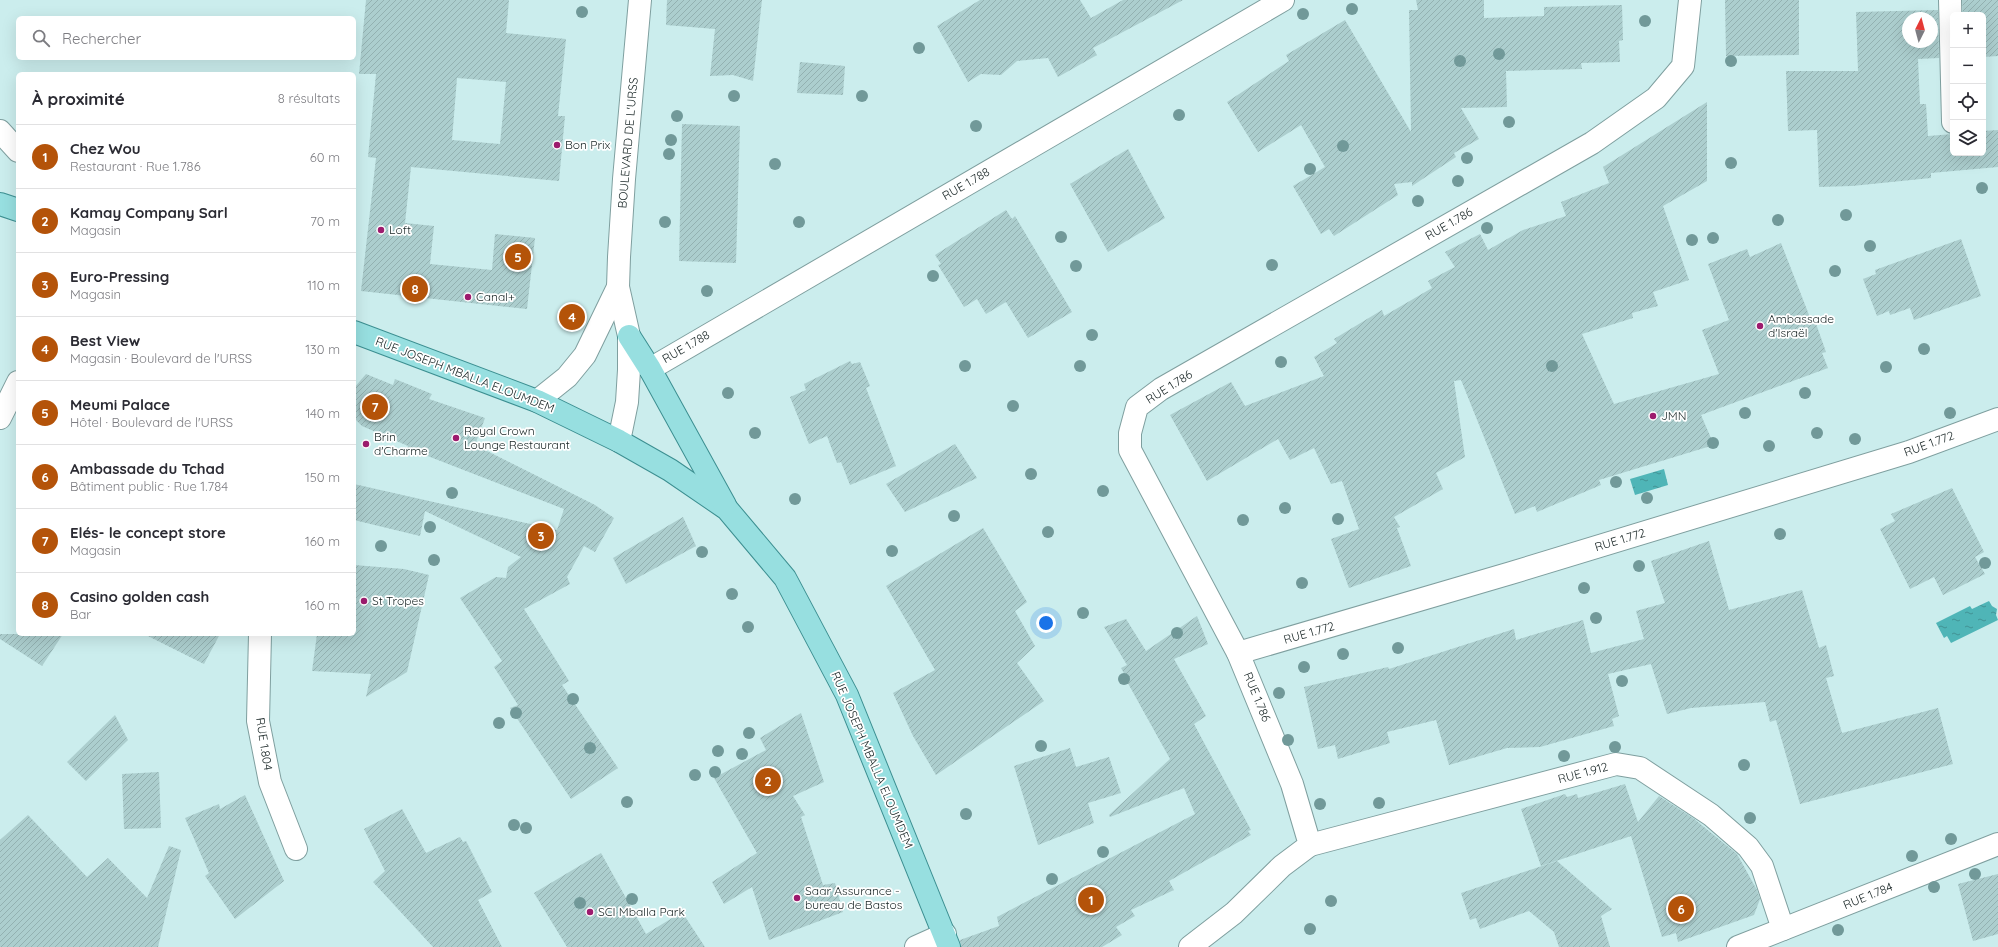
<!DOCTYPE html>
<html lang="fr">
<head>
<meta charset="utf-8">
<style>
	:root { --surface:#fff; --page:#f2f2f3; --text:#2b2b33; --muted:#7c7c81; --line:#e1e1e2; --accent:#b45309 }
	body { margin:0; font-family:Quicksand,sans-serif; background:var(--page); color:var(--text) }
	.controls { position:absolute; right:12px; top:12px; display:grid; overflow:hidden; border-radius:6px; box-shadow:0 4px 16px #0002 }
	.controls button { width:36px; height:36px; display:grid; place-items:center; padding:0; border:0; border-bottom:1px solid var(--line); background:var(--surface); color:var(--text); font:20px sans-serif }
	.compass { position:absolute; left:1902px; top:12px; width:36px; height:36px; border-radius:50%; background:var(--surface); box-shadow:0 4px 16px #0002; rotate:6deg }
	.you { position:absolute; left:1046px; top:623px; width:14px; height:14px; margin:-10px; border:3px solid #fff; border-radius:50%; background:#1a73e8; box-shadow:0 0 0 6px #1a73e833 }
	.badge { display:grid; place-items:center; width:26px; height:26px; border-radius:50%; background:var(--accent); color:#fff; font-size:13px; font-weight:700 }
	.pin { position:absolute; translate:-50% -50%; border:2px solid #fff; box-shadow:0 1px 4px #0006 }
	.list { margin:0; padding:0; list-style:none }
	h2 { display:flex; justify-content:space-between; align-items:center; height:52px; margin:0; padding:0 16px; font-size:17px }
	h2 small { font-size:13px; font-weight:400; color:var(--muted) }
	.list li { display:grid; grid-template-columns:26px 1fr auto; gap:12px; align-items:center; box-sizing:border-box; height:64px; padding:0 16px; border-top:1px solid var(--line) }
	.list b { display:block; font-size:15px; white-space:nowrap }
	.list p { margin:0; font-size:13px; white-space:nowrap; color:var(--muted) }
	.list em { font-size:13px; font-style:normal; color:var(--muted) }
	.icon { flex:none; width:22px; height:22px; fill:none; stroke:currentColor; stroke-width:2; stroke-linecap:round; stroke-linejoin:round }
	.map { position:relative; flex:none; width:1998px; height:947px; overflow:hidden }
	.search { position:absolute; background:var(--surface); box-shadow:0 4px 16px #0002; left:16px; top:16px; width:340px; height:44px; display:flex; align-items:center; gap:10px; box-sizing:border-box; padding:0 14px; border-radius:6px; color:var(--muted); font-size:15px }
	.panel { position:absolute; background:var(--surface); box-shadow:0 4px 16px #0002; left:16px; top:72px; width:340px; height:564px; border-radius:6px }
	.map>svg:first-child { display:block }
	.water { fill:url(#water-ripples) }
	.building { fill:url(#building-hatch); fill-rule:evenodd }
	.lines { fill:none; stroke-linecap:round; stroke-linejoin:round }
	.minor-casing { stroke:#7f9f9f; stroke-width:24 }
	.major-casing { stroke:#3c8f91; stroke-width:24 }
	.minor { stroke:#fff; stroke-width:22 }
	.major { stroke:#97dfe0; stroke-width:22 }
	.tree { fill:#719999 }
	.poi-dot { fill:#9d1b6e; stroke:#fff; stroke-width:1.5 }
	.labels { text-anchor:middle; stroke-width:3.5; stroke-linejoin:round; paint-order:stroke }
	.street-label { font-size:12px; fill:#162323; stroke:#fff }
	.poi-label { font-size:12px; fill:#162323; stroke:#fff; text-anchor:start }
</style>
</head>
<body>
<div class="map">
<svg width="1998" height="947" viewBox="0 0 1998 947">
	<defs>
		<pattern id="water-ripples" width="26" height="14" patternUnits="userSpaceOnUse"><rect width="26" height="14" fill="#4fb5b7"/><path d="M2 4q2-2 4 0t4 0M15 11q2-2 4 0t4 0" fill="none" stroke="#419394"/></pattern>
		<pattern id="building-hatch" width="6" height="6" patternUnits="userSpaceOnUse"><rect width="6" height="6" fill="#accece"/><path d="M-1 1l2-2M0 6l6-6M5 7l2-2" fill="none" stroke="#93b1b1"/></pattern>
	</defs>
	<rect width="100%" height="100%" fill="#cbeded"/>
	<g class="water">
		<path d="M1664,469L1668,485L1635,495L1630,479Z"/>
		<path d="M1989,601L1992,606L1997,609L1996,615L1998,620L1951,643L1947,636L1944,638L1936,623L1970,606L1972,609Z"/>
	</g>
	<g class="building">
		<path d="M366,0H509L506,33L566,39L558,116H565L559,181L411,167L405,223L434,226L430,264L492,270L495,234L535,238L527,309L361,291L376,158L368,157L376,74H359ZM457,78L506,82L500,144L452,140Z"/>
		<path d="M667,0H762L753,81L733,75L710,76L715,29L666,25Z"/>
		<path d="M980,0H1080L1091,18L1123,0H1183L1093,48L1097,55L1058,77L1048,58L1017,61L1001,75L981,74L968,82L937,26Z"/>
		<path d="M1416,0H1484V18L1544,16V7L1622,5L1623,40L1619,41L1620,62L1581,63L1582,69L1506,71L1507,107L1461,108L1479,139L1454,153L1456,157L1412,186V182L1394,184L1398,195L1334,236L1329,229L1321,234L1293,186L1325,167L1301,125L1258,152L1227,102L1289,61L1286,55L1345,20L1411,132L1409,10H1418Z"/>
		<path d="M1725,0H1799V55L1726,56Z"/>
		<path d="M1962,0H1998V56L1983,57V15H1963Z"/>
		<path d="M1938,10L1939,58L1918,59L1920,104H1926L1928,136L1953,134V153H1983V131L1998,130V167L1931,173V178L1852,186L1819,187L1817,130L1788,131L1786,71H1858L1856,12ZM1908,18H1932V42H1908Z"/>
		<path d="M800,62L845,66L843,95L797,93Z"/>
		<path d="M1707,102V181L1663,206L1689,280L1653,292L1658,306L1632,313L1633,318L1582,334L1614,404L1719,374L1702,330L1729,320L1708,264L1747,249L1750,257L1781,243L1811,320L1814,318L1826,352L1822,353L1828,368L1701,415L1714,445L1599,480L1601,485L1537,512L1535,506L1515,514L1461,380L1454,381L1465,457L1436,473L1443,489L1394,517L1400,527L1397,528L1411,566L1349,588L1331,539L1359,529L1342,481L1331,484L1314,448L1290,460L1278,439L1207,481L1170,415L1231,382L1245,406L1324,376L1314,357L1337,343L1334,339L1382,310L1384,316L1432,288L1428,281L1455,267L1445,252L1480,234L1488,250L1523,230L1566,216L1561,202L1609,183L1603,167Z"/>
		<path d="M682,124L740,126L736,263L679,261Z"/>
		<path d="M1128,149L1165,218L1108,252L1070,184Z"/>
		<path d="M1006,210L1012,219L1015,216L1072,312L1028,338L1006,302L986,314L977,299L964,307L938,265L941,264L935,255Z"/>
		<path d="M1961,239L1981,296L1914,320L1910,308L1890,315L1889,311L1877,316L1863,279L1876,274L1875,270Z"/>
		<path d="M850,361L852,364L860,362L870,386L866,388L896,466L850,485L841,462L837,463L827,436L809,444L790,397L806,390L804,384Z"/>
		<path d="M366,374L393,385L395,379L432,394L429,399L485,418L475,445L595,505L614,518L595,552L584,546L567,577L570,584L524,609L569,681L562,685L618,768L571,799L510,708L518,705L494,667L502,661L460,598L496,577L506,578L508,567L521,557L425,511L420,536L354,520V484L557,530L564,509L407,448L408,446L362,426L354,418V388Z"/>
		<path d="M955,444L977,478L905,512L886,484Z"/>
		<path d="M1952,488L1984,552L1975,557L1985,574L1943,595L1934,577L1910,589L1880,529L1895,521L1891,514Z"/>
		<path d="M683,517L696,546L626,584L613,558Z"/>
		<path d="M983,528L1027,602L1015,611L1035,646L1017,663L1044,701L936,775L913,736L893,693L935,670L886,586Z"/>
		<path d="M1709,541L1729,610L1802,590L1819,648L1826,645L1834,676L1826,678L1842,733L1938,708L1953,764L1800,804L1776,720L1770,722L1765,702L1691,708L1667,714L1651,664L1608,674L1619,716L1612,719L1614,726L1540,747L1507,748L1449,765L1436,720L1387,732L1390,743L1338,759L1335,745L1318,749L1304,687L1388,667L1389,669L1514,629L1516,640L1583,620L1591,653L1644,639L1636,611L1665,603L1651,561Z"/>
		<path d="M354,565L404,569L429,575L407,672L366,697L371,674L312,671L317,634H354Z"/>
		<path d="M1197,616L1208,644L1174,659L1206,716L1194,724L1251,830L1248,831L1251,835L1169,881L1174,890L1131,910L1135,916L1116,927L1122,935L1102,947H961L960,940L999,926L997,917L1195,814L1184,788L1110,817L1109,815L1170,759L1125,678L1126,677L1121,668L1127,665L1104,627L1126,619L1146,651Z"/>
		<path d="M0,634H63L42,666L0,639Z"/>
		<path d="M144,634H220L204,664Z"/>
		<path d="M801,713L824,782L793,796L805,815L801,817L823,885L835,883L843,912L769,940L752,887L724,904L712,882L757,853L714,778L766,750L760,738Z"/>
		<path d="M115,715L128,740L86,781L67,762Z"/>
		<path d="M1070,748L1076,767L1109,757L1121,793L1088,803L1094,823L1038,845L1014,766Z"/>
		<path d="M159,772L161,828L124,829L122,774Z"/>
		<path d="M1625,784L1638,822L1659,796L1693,818L1737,854L1757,890L1760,899L1754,915L1678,942L1676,933L1662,937L1631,836L1541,866L1521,809L1565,794L1567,797L1577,794L1578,798Z"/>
		<path d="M245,795L284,881L235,919L205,876L209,873L185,818L219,804L220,809Z"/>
		<path d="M402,809L426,853L460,837L463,842L466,841L492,892L478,900L502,947H433L373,882L385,871L364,829Z"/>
		<path d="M28,815L87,877L108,858L147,898L169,846L181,850L158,947H0V840Z"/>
		<path d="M601,853L646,934L682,912L705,947H567L534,893Z"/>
		<path d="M1557,861L1612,909L1601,916L1610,947H1559L1554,932L1529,911L1480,929L1476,918L1470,920L1461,893Z"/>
		<path d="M1998,874V934L1973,941L1958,884Z"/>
	</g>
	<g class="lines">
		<defs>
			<g id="minor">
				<path d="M1950,0L1953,122"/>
				<path d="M0,131L18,151"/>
				<path d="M650,369L1283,0"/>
				<path d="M537,401L567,377L585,355L618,287"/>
				<path d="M0,418L18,382"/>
				<path d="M619,441L627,402L629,370V336L618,287L619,257L624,179L640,0"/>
				<path d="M260,634L258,721L270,782L296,849"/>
				<path d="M1238,653L1511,573L1909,452L1998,419"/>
				<path d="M1310,845L1616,764L1640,768L1711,815L1748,847L1762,866L1783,929"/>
				<path d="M916,947L945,934"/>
				<path d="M1190,947L1234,913L1282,866L1310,845L1292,784L1238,653L1130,450V433L1137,407L1161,389L1592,143L1656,98L1683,66L1690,0"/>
				<path d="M1738,947L1998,844"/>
			</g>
			<g id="major">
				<path d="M0,204L18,210"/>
				<path d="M354,332L537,401L619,441L670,470L727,509L785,578L847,695L949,947"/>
				<path d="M629,336L650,369L725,505"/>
			</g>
		</defs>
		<use href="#minor" class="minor-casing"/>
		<use href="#major" class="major-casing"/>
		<use href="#minor" class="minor"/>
		<use href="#major" class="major"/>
	</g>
	<g class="tree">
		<circle cx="1352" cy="9" r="6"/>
		<circle cx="582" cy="12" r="6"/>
		<circle cx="1303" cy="14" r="6"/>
		<circle cx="1645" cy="21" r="6"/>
		<circle cx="919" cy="48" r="6"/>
		<circle cx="1499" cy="54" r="6"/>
		<circle cx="1460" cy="61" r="6"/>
		<circle cx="1731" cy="61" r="6"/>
		<circle cx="734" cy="96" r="6"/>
		<circle cx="862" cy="96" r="6"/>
		<circle cx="1179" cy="115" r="6"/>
		<circle cx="677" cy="116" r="6"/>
		<circle cx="1509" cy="122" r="6"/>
		<circle cx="976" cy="126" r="6"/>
		<circle cx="671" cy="140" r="6"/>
		<circle cx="1343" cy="146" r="6"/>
		<circle cx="669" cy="154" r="6"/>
		<circle cx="1467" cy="158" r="6"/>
		<circle cx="1731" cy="163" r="6"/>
		<circle cx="775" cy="164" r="6"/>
		<circle cx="1310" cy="169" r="6"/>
		<circle cx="1458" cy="181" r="6"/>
		<circle cx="1982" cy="188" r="6"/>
		<circle cx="1418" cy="201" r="6"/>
		<circle cx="1846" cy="215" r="6"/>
		<circle cx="1778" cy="220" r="6"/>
		<circle cx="665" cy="222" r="6"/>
		<circle cx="799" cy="222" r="6"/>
		<circle cx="1487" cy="228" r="6"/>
		<circle cx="1061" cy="237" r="6"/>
		<circle cx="1713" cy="238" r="6"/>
		<circle cx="1692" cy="240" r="6"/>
		<circle cx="1870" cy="246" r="6"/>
		<circle cx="1272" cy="265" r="6"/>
		<circle cx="1076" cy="266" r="6"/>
		<circle cx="1835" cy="271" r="6"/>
		<circle cx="933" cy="276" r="6"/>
		<circle cx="707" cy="291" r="6"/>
		<circle cx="1092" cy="335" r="6"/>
		<circle cx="1924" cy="349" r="6"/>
		<circle cx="1281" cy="362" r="6"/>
		<circle cx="965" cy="366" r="6"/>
		<circle cx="1080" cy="366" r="6"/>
		<circle cx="1552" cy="366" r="6"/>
		<circle cx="1886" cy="367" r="6"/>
		<circle cx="728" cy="393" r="6"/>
		<circle cx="1805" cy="393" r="6"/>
		<circle cx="1013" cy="406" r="6"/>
		<circle cx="1745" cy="413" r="6"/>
		<circle cx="1950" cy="413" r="6"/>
		<circle cx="755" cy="433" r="6"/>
		<circle cx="1817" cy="433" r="6"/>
		<circle cx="1855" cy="439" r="6"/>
		<circle cx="1713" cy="443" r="6"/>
		<circle cx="1769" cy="446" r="6"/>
		<circle cx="1031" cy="474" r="6"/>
		<circle cx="1616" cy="482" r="6"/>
		<circle cx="1103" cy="491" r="6"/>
		<circle cx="452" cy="493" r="6"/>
		<circle cx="1647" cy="498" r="6"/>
		<circle cx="795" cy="499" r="6"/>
		<circle cx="1285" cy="508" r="6"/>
		<circle cx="954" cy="516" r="6"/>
		<circle cx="1338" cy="519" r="6"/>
		<circle cx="1243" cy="520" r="6"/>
		<circle cx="430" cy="527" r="6"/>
		<circle cx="1048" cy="532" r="6"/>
		<circle cx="1780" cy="534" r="6"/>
		<circle cx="381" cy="546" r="6"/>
		<circle cx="892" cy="551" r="6"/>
		<circle cx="702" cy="552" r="6"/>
		<circle cx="434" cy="560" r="6"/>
		<circle cx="1985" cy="563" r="6"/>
		<circle cx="1639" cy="566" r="6"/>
		<circle cx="1302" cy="583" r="6"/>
		<circle cx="1584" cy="588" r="6"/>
		<circle cx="732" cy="594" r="6"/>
		<circle cx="1083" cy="613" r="6"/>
		<circle cx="1596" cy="618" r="6"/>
		<circle cx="748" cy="627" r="6"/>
		<circle cx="1177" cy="633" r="6"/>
		<circle cx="1398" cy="648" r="6"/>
		<circle cx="1343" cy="654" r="6"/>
		<circle cx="1304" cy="667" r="6"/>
		<circle cx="1124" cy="679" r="6"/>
		<circle cx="1622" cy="681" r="6"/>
		<circle cx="1279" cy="693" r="6"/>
		<circle cx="573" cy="699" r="6"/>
		<circle cx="516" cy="713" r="6"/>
		<circle cx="499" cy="723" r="6"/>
		<circle cx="749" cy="733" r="6"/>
		<circle cx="1288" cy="740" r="6"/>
		<circle cx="1041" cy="746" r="6"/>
		<circle cx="1615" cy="747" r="6"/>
		<circle cx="590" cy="748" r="6"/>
		<circle cx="718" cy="751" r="6"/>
		<circle cx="742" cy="754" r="6"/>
		<circle cx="1564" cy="756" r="6"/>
		<circle cx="1744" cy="765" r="6"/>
		<circle cx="715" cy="772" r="6"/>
		<circle cx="695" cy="775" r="6"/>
		<circle cx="627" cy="802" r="6"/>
		<circle cx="1379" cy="803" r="6"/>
		<circle cx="1320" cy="804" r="6"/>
		<circle cx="966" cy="814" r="6"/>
		<circle cx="1750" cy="818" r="6"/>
		<circle cx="514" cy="825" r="6"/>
		<circle cx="526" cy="828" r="6"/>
		<circle cx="1951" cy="839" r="6"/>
		<circle cx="1103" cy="852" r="6"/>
		<circle cx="1912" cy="856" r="6"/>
		<circle cx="1975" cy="874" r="6"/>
		<circle cx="1052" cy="879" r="6"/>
		<circle cx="1934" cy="887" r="6"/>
		<circle cx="632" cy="899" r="6"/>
		<circle cx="1331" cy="901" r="6"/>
		<circle cx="580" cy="903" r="6"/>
		<circle cx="1310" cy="929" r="6"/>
		<circle cx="1838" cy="930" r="6"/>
	</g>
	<g class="poi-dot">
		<circle cx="557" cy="145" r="4"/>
		<circle cx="381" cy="230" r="4"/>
		<circle cx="468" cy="297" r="4"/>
		<circle cx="1760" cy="326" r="4"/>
		<circle cx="1653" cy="416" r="4"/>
		<circle cx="456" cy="438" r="4"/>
		<circle cx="366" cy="444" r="4"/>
		<circle cx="364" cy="601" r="4"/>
		<circle cx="797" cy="898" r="4"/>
		<circle cx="590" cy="912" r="4"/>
	</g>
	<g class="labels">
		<g class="street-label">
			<text transform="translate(628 143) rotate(-85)" y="4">BOULEVARD DE L'URSS</text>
			<text transform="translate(966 184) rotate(-30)" y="4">RUE 1.788</text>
			<text transform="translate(1449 224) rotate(-30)" y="4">RUE 1.786</text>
			<text transform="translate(686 347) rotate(-30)" y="4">RUE 1.788</text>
			<text transform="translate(465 375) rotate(21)" y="4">RUE JOSEPH MBALLA ELOUMDEM</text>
			<text transform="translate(1169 387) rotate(-32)" y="4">RUE 1.786</text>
			<text transform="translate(1929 444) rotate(-20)" y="4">RUE 1.772</text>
			<text transform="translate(1620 540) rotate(-17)" y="4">RUE 1.772</text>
			<text transform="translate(1309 633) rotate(-16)" y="4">RUE 1.772</text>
			<text transform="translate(1257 697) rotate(68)" y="4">RUE 1.786</text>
			<text transform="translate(264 744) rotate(81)" y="4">RUE 1.804</text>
			<text transform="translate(872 760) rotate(67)" y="4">RUE JOSEPH MBALLA ELOUMDEM</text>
			<text transform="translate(1583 773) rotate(-15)" y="4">RUE 1.912</text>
			<text transform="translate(1868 896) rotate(-22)" y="4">RUE 1.784</text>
		</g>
		<g class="poi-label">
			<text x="565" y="149">Bon Prix</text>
			<text x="389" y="234">Loft</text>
			<text x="476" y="301">Canal+</text>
			<text x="1768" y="323">Ambassade<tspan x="1768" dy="14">d'Israël</tspan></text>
			<text x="1661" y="420">JMN</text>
			<text x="464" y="435">Royal Crown<tspan x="464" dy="14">Lounge Restaurant</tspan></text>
			<text x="374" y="441">Brin<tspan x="374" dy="14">d'Charme</tspan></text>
			<text x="372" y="605">St Tropes</text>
			<text x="805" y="895">Saar Assurance -<tspan x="805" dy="14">bureau de Bastos</tspan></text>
			<text x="598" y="916">SCI Mballa Park</text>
		</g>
	</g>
</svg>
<div class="controls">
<button>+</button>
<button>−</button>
<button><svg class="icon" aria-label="locate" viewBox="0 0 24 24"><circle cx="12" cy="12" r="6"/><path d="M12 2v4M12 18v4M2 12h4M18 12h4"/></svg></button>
<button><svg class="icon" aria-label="layers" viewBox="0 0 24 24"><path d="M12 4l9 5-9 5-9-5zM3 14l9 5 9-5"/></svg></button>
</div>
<svg class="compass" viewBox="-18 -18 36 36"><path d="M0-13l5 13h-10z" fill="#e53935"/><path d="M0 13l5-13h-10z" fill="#7c7c81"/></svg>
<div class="you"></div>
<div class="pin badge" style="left:1091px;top:900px">1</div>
<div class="pin badge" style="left:768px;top:781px">2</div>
<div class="pin badge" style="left:541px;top:536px">3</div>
<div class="pin badge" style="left:572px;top:317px">4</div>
<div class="pin badge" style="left:518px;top:257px">5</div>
<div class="pin badge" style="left:1681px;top:909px">6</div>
<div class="pin badge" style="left:375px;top:407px">7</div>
<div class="pin badge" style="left:415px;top:289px">8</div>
<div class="search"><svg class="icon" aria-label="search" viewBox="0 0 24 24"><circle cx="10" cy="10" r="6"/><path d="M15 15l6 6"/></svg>Rechercher</div>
<section class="panel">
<h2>À proximité<small>8 résultats</small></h2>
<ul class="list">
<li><span class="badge">1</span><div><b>Chez Wou</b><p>Restaurant · Rue 1.786</p></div><em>60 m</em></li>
<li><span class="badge">2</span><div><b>Kamay Company Sarl</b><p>Magasin</p></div><em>70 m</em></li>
<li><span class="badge">3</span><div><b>Euro-Pressing</b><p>Magasin</p></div><em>110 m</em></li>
<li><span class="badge">4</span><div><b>Best View</b><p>Magasin · Boulevard de l'URSS</p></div><em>130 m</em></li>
<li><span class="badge">5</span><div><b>Meumi Palace</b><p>Hôtel · Boulevard de l'URSS</p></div><em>140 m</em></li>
<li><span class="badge">6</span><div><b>Ambassade du Tchad</b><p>Bâtiment public · Rue 1.784</p></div><em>150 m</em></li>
<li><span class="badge">7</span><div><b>Elés- le concept store</b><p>Magasin</p></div><em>160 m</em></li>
<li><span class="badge">8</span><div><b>Casino golden cash</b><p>Bar</p></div><em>160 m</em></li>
</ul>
</section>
</div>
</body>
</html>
